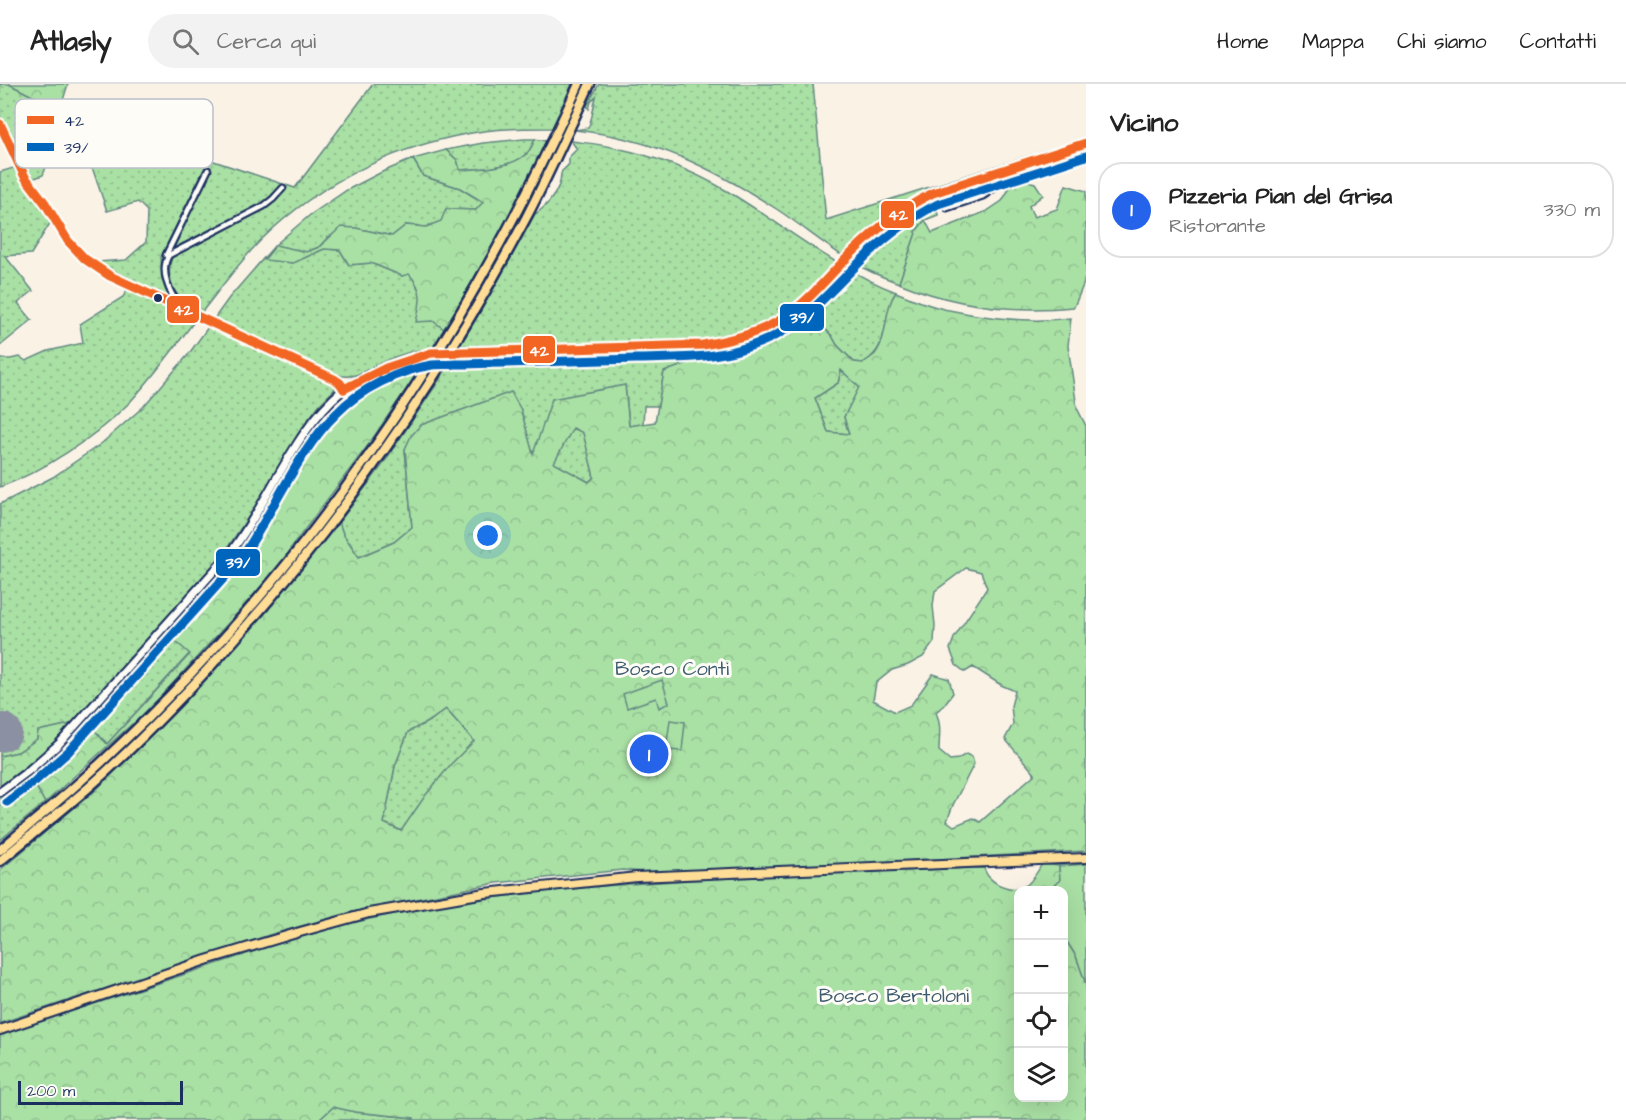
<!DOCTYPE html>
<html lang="it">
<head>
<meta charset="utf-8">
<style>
	:root { --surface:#fff; --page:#f2f2f2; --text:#222; --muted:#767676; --line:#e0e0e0; --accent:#2563eb }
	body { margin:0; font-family:"Architects Daughter",sans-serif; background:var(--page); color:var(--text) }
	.controls { position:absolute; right:18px; bottom:18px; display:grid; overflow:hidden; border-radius:12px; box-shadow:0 6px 24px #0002 }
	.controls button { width:54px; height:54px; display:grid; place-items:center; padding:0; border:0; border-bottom:2px solid var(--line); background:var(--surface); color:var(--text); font:30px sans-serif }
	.scale { position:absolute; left:18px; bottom:15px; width:165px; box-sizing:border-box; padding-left:6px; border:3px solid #1b2f5e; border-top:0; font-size:16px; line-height:21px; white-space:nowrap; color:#1b2f5e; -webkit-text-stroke:4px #fdfcf7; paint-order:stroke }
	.you { position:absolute; left:488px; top:452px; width:21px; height:21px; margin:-15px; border:4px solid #fff; border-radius:50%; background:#1a73e8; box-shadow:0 0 0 9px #1a73e833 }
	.badge { display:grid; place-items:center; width:39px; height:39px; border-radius:50%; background:var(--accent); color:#fff; font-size:20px; font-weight:700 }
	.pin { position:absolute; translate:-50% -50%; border:3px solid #fff; box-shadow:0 2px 6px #0006 }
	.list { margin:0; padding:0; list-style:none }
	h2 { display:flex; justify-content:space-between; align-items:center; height:78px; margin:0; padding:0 24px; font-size:26px }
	h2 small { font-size:20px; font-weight:400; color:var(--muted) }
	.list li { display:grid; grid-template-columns:39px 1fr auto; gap:18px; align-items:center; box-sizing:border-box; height:96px; margin:0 12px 12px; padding:0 12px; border:2px solid var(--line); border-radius:24px }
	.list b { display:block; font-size:22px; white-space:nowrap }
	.list p { margin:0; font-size:20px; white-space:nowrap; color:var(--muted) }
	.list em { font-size:20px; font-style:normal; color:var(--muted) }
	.icon { flex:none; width:33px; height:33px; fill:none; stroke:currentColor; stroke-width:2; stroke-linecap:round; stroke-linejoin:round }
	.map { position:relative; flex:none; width:1086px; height:1036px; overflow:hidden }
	header { display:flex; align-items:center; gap:36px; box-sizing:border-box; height:84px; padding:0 30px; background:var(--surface); border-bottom:2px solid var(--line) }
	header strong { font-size:28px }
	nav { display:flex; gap:33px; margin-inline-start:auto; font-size:21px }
	.search { width:420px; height:54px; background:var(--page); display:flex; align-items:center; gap:15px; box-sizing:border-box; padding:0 21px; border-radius:33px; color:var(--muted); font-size:22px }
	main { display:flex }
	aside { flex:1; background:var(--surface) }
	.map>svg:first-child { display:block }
	.grass { fill:url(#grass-dots); stroke:#628881; stroke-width:1.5 }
	.forest { fill:url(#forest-crowns); stroke:#628881; stroke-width:1.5; fill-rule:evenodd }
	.pitch { fill:#a9e0a4; stroke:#628881; stroke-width:1.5 }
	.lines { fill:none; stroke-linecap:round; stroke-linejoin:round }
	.runway { stroke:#8b90a2; stroke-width:38 }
	.street-casing { stroke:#1b2f5e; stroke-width:9 }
	.secondary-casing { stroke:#1b2f5e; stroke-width:11 }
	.primary-casing { stroke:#1b2f5e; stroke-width:12 }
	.highway-casing { stroke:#1b2f5e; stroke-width:13 }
	.street { stroke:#fdfcf7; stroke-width:4.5 }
	.secondary { stroke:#fdfcf7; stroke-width:7 }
	.primary { stroke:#ffdd96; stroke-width:8 }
	.highway { stroke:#ffdd96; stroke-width:8 }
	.bus-1-casing { stroke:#fdfcf7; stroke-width:14 }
	.bus-2-casing { stroke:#fdfcf7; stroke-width:14 }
	.bus-1 { stroke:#f26522; stroke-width:9 }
	.bus-2 { stroke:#0065bd; stroke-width:9 }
	.bus-dot { fill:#1b2f5e; stroke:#fdfcf7; stroke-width:2 }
	.labels { text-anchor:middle; stroke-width:6; stroke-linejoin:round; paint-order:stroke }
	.park-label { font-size:20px; fill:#3e5b70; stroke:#fdfcf7 }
	.key { fill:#fdfcf7; stroke:#b9bec9; stroke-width:1.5 }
	.key-label { font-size:16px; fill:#1b2f5e }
	.line-badge { stroke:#fdfcf7; stroke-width:2 }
	.badge-label { font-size:16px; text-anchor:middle; font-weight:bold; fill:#fff }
</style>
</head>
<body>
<header>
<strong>Atlasly</strong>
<div class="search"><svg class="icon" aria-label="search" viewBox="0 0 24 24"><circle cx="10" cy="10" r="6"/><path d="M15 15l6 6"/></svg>Cerca qui</div>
<nav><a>Home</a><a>Mappa</a><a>Chi siamo</a><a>Contatti</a></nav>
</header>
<main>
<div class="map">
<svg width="1086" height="1036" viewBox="0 0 1086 1036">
	<defs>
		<pattern id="grass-dots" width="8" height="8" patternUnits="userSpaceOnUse" patternTransform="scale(1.5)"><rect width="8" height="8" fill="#a9e0a4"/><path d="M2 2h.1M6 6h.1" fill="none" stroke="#91c090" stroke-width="1.8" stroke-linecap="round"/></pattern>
		<pattern id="forest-crowns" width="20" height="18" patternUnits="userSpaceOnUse" patternTransform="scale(1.5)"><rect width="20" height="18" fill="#a9e0a4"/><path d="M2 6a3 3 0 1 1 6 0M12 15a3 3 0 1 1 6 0" fill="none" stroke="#91c090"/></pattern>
	</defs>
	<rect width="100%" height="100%" fill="#fbf2e6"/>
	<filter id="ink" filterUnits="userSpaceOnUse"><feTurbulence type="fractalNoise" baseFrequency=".0167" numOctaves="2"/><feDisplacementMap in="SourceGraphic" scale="12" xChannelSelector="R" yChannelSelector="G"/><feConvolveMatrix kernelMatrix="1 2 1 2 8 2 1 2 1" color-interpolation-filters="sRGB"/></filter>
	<g filter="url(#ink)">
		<g class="grass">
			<path d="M0,0H9L60,26L295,104L373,0H572L552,44C530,44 507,44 484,47C401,59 322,96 262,155C239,178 221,204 201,229C178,217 163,200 172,173L272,120L281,111L286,103L281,102L265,118L174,164L210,86L205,83L161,173L162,193L170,215L96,178L126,176L146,158L147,127L138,118L107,127L93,86L71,69L50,73L43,91L32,95L0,32Z"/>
			<path d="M599,0H813L826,136L1086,53V55L937,103L912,114L894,125L845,170L851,174L881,145L898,132L917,121L1013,87C989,103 964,112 936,121L938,131L925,136L917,146L899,199C882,193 865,186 849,176C825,161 802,142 778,126C713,84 653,54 575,46L588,44C593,33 593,24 596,13L591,18L589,25L587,22Z"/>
			<path d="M524,55H535C533,60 530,68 525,71C510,84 479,85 460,86L457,76L446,66L483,59Z"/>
			<path d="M571,57C586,59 601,60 616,64C654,72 693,87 727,107C784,141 834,184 896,208C883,227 889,253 874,270C871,274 867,277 863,279L854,278L837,261L832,252L823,243L798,233L781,239L810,218L841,186L834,180C819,197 805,214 787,227C766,242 740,250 716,256L460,262L497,199L535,130C545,124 555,112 559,101C561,97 560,91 562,87C564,85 567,83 569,80V73L577,65Z"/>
			<path d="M413,75L423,92L460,104L484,119L476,126L446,125L442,137L426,143L406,141L392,152L356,144L328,153L319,163L306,168L275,161L273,165L265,175L293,179L324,165L340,166L349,181L371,179L402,192L409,189C421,203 422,221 432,235C435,239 440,242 444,245L433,264C416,265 398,271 383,278C368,285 355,296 339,291L217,237L213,244L331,299L335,302L334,306L319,321L299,348L261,414L222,472L71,640L38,647L37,655L18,668L0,672V420L53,393L102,359L143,323L188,271L229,214L275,161L310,131L347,106L382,88Z"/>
			<path d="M13,84L52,136L31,170L5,172L33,207L18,219L32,236L0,262V88Z"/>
			<path d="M128,205L196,235C174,264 152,295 127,321C95,353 42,388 0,403V275H10L20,273L26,277L48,267L83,259L80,240L123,213Z"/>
			<path d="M752,254L737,261L664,288L658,322H644L643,340L629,342L625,302L533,371L521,326L405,365L412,443L394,458L359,473L343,450L339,438L381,383L454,274L691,267L736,260Z"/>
			<path d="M841,286L860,303L844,333L849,350L828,348L815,314L838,299Z"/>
			<path d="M573,343L584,349L594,393L589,398L553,379Z"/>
			<path d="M166,549L190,569L107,660L86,637Z"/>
			<path d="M446,625L474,657C446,685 424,714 402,747L384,739L395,682L408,648L431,636Z"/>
			<path d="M30,691L45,719L0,756V713Z"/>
			<path d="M333,1023L355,1028L414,1034L413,1036H319Z"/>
		</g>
		<g class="forest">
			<path d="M9,0H68L60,26Z"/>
			<path d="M535,55L546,57C516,122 481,184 444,245L433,237L416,238C421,218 424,206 409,190L402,192L371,179L349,181L340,166L324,165L293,179L264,176L273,165L275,161L307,168L319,163L341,143L356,144L392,152L406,141L426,143L441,137L446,125L476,126L483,118L460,104L423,92L413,75L446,66L457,76L460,86C479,85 510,84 525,71C530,68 533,60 535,55Z"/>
			<path d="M1022,83H1027V97L1035,99L1043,111L1029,122L1034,133L1057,125L1066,101L1086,107V194L1074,223C1015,229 955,222 899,199L917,146L925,136L932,149L987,127L1002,117Z"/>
			<path d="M896,208C913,215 931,223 949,226C987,234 1033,239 1071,234L1068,262L1077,324L1086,342V767L846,780L642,788L623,786L496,799L352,828L269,851L0,939V786L98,704L147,655L132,640L45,719L30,691L73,651L86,637L107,660L190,570L166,549C194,518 223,488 247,455C264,431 278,405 292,380C300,367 307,353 317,341C345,309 384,287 426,276L369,360L290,465L306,478L339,438L343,450L359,473L394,458L412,443L405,365L411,352L421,341L511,308L521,326L533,370L552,315L625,301L629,342L655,338L664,288L737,261L766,248L781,239L798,233L810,234L823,243L832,252L837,261L854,278L863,279C867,276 872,273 875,270C889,252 883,226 896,208ZM841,286L859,303L844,333L849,350L828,348L815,314L838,299ZM573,344L583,349L594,393L589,398L554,379ZM966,484L981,488L987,504L954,554L950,565L956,581L965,588L973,583L1001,601L1015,607L1011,622L1013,640L1005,655L1035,690L980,738L973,734L954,742L947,737L953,721L974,680L972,673L966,670L958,675L950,676L939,667C939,652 942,642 936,628L943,622L953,609L949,595L933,590L911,621L895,628L873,616L876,599L892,586L908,581L923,573L934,558L935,541L933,522L935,507ZM253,512L269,525L179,624L164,609ZM446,625L474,657L451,680L425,712L401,747L384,739L395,682L408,648L431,636Z"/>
			<path d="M71,640C51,664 26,683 0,702V672L18,668L37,655L38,647Z"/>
			<path d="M1042,780L1059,782L1060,796L1049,806H1018V1014H1064V853L1076,872L1086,900V1036H414V1034L355,1028L333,1023L319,1036H0V951C75,926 150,901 225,877C268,863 312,848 356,838C479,810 606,800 731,794C815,790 900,786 984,784C984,785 987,791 988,792C997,803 1016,809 1028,800C1034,794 1038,787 1042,780Z"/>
		</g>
		<g class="pitch">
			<path d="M662,596L669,619L659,624L656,614L627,624L623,610Z"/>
			<path d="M670,636L685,638L682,667L666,666Z"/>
			<path d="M1086,780V900L1076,872L1064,853V806H1049L1060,796L1059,782Z"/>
		</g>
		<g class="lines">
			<path class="runway" d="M0,649L3,648"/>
			<defs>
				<g id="street">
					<path d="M947,124L983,112L1014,91L1017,86V82"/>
					<path d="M166,171L208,86"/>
					<path d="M180,222C169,209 159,186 169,171L264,122L273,115L283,104"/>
				</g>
				<g id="secondary">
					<path d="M0,40L25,93L45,119L68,157L85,175L110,192L334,295L340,299L344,305"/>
					<path d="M456,268L703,261C732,257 760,249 785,233C803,221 818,204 832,189C863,157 893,127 933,109L1086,59"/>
					<path d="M0,708L27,688L59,660L231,468C269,418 294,346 343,306C365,288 404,276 431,269"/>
				</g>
				<path id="primary" d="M0,946L206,876L300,848L369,829L485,809L637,793L1086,774"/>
				<g id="highway">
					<path d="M0,766C36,735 73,706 107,673C310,484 465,252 579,0"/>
					<path d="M0,777C29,753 59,729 88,704C130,667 169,627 207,586C333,450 439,298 526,134C549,90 569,45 590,0"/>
				</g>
			</defs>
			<use href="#street" class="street-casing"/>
			<use href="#secondary" class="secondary-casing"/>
			<use href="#primary" class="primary-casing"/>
			<use href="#highway" class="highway-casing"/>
			<use href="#street" class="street"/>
			<use href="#secondary" class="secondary"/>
			<use href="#primary" class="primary"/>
			<use href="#highway" class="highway"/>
			<defs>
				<g id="bus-1">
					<path d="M0,40L25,93L45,119L68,157L85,175L110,192L334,295L340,299L344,305"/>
					<path d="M344,305L386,284L431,269L703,261C732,256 761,249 785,233C806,219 822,200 839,182C867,153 896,127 933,109L1086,59"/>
				</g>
				<path id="bus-2" d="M7,718L35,697L68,668L240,476C273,430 297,367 337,329C360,305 399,286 432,281C440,280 448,281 455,280C472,280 488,279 505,279C549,278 592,276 636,275C674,274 712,275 748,263C802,246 826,210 865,173C887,152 910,134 938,120L1086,72"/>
			</defs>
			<use href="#bus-1" class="bus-1-casing"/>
			<use href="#bus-2" class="bus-2-casing"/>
			<use href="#bus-1" class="bus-1"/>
			<use href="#bus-2" class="bus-2"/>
		</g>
	</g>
	<circle class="bus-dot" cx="158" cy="214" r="5"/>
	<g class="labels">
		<g class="park-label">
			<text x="672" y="591">Bosco Conti</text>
			<text x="894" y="918">Bosco Bertoloni</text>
		</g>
	</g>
	<rect x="15" y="15" width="198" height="69" rx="9" class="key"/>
	<rect x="27" y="32" width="27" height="8" fill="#f26522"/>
	<rect x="27" y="59" width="27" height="8" fill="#0065bd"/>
	<g class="key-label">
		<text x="64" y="42">42</text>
		<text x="64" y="69">39/</text>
	</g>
	<g class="line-badge">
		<rect x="880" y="116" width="35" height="29" rx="6" fill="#f26522"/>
		<rect x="166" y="211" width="34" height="29" rx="6" fill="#f26522"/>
		<rect x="779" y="219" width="46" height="29" rx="6" fill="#0065bd"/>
		<rect x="522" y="251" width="34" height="29" rx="6" fill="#f26522"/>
		<rect x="215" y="464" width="46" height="29" rx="6" fill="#0065bd"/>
	</g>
	<g class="badge-label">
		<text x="898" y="136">42</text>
		<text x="183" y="231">42</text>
		<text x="802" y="239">39/</text>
		<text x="539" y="272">42</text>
		<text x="238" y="484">39/</text>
	</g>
</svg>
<div class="controls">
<button>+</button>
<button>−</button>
<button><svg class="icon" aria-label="locate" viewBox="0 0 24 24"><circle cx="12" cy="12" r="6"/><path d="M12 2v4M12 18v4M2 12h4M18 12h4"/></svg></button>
<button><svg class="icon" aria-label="layers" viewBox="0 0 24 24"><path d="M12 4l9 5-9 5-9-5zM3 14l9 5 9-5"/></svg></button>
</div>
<div class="scale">200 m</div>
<div class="you"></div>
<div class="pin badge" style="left:649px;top:670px">1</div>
</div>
<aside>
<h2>Vicino<small></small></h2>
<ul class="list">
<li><span class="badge">1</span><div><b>Pizzeria Pian del Grisa</b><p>Ristorante</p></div><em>330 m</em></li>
</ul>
</aside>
</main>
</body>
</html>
